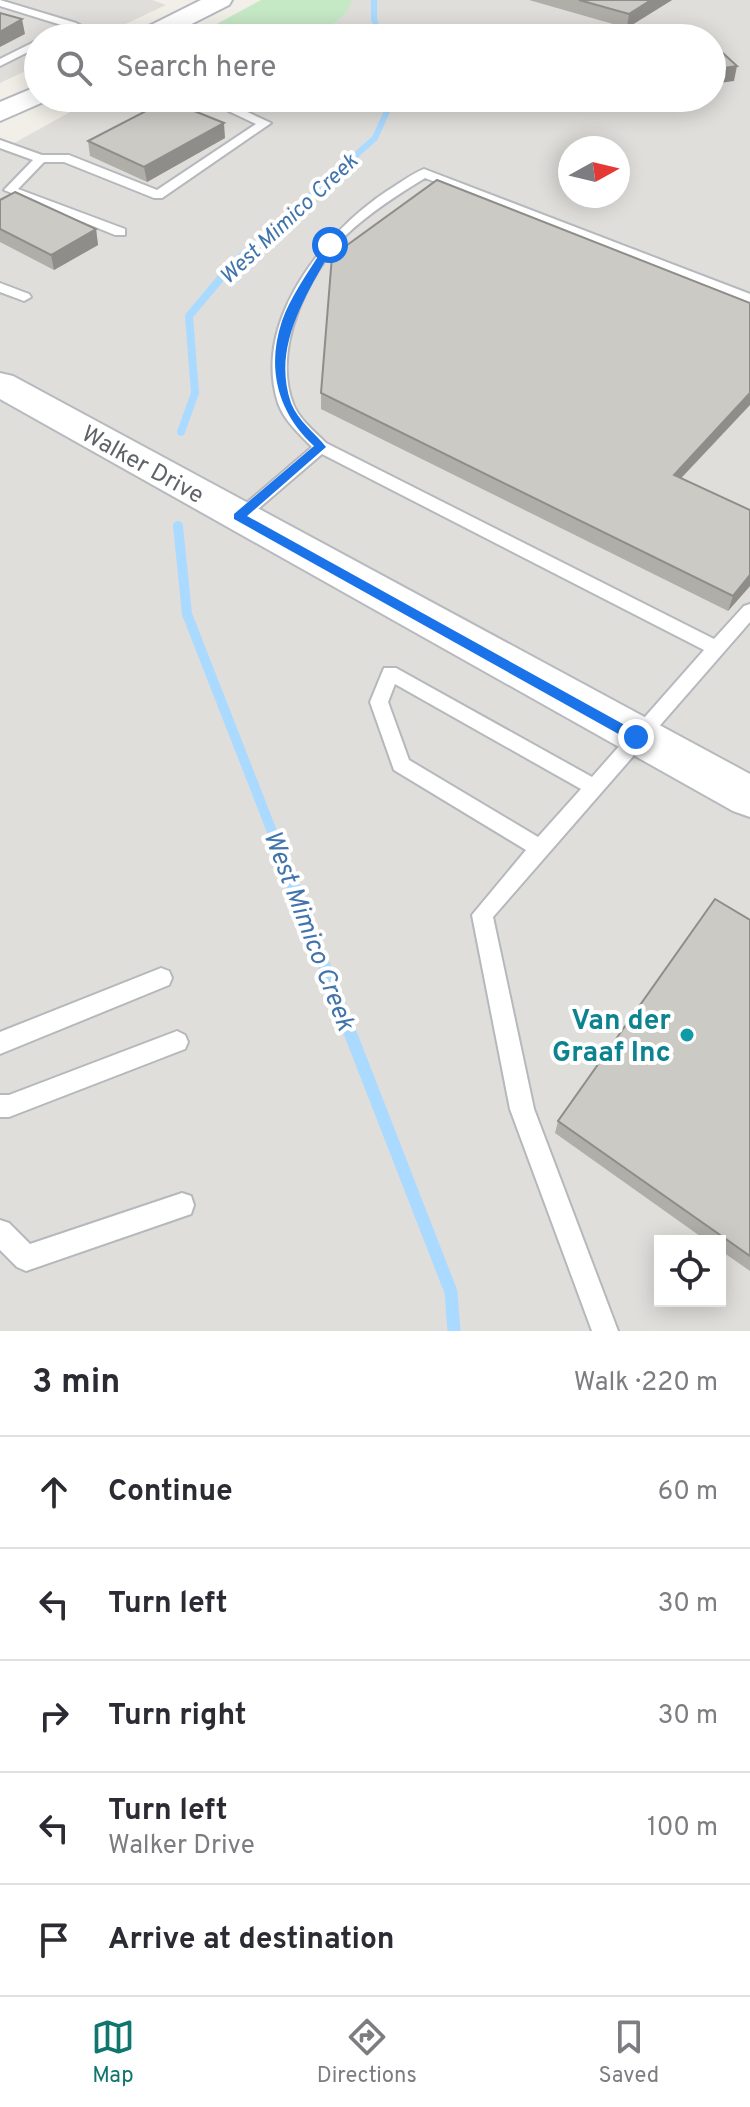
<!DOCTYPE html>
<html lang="en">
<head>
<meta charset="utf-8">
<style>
	:root { --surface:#fff; --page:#f2f2f3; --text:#2b2b33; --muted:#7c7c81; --line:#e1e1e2; --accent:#0f766e }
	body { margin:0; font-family:Overpass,sans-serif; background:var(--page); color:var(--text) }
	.controls { position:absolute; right:24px; bottom:24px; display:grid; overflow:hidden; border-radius:0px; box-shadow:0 4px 20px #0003 }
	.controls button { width:72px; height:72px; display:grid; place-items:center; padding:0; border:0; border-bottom:2px solid var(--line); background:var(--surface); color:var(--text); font:40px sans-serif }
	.compass { position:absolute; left:558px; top:136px; width:72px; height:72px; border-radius:50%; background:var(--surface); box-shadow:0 4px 20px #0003; rotate:82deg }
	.stop { position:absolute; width:24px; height:24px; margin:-18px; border:6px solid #1a73e8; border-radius:50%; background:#fff }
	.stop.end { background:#1a73e8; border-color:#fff; box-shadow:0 2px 8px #0008 }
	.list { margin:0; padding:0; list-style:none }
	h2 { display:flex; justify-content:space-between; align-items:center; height:104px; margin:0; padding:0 32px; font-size:34px }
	h2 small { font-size:26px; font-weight:400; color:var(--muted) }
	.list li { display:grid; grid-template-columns:52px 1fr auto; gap:24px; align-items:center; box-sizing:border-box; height:112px; padding:0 32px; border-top:2px solid var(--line) }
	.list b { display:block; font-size:30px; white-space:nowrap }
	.list p { margin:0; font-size:26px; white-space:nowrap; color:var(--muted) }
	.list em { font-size:26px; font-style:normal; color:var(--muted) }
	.icon { flex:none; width:44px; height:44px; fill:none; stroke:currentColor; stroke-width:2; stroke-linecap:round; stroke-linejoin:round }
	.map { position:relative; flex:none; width:750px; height:1331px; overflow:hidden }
	.search { position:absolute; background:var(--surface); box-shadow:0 4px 20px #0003; left:24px; right:24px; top:24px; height:88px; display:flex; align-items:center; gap:20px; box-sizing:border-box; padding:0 28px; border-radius:44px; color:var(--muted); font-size:30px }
	.sheet { height:664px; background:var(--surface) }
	nav { display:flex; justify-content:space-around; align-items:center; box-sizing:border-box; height:112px; border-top:2px solid var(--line); background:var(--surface); font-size:22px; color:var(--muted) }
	nav a { display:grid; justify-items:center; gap:4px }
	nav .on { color:var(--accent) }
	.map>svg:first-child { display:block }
	.industrial { fill:#e0deda; fill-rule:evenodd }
	.green { fill:#c5e8c5 }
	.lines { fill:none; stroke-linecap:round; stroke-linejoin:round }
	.stream-far3 { stroke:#aadaff; stroke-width:6 }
	.stream-far2 { stroke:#aadaff; stroke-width:8 }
	.stream-far1 { stroke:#aadaff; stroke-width:10 }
	.stream { stroke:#aadaff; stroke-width:13 }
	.lane-casing { stroke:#b5b8bc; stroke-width:4 }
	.secondary-casing { stroke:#b6babf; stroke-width:4 }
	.lane { fill:#fff; fill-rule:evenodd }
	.secondary { fill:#fff; fill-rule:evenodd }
	.wall { fill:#afaea9 }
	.shaded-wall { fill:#8f8d8a }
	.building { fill:#cccac5; stroke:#8f8d8a; stroke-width:2 }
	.route { fill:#1a73e8 }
	.culture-dot { fill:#0f9aa8; stroke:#fff; stroke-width:3 }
	.labels { text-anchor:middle; stroke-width:8; stroke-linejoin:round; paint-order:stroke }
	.far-water-label { font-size:22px; font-style:italic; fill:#4174aa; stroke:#fff }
	.street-label { font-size:24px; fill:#5f6368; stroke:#fff }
	.water-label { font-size:26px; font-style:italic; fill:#4174aa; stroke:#fff }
	.near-culture-label { font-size:28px; font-weight:bold; fill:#0d838f; stroke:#fff; text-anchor:end }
</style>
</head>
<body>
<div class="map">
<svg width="750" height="1331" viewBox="0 0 750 1331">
	<rect width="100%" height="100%" fill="#f1efe8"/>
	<g class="industrial">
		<path d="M0,0H152L166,5L96,38H38V65L0,83Z"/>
		<path d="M285,0H750V1331H0V151L95,98H712V38H210ZM570,148H618V196H570ZM660,1241H720V1301H660Z"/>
	</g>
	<path class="green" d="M261,0H352L347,12L316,38H247L213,26Z"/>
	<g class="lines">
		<g class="stream-far3">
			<path d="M374,0V19L380,38"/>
			<path d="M275,227L375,138L393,98"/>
		</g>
		<path class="stream-far2" d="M181,432L195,393L189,316L231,266L277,225"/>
		<path class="stream-far1" d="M178,526L187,614L289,875"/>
		<path class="stream" d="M288,873L451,1292L454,1331"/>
		<defs>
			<g id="lane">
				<path d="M0,0L76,23L104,38H91L68,27L0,6Z"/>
				<path d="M38,40V47L0,66V59Z"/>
				<path d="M201,98H217L271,123L162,198H154L64,162H44L18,189L125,229V235H115L4,190L33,160L0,148V140L42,155H69L157,190L256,124Z"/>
				<path d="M424,169L750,294V303L425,178C397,195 369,213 345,236C307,275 271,351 294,406C301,421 315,432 326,443L714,639L744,606L750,604V622L493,917L534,1109L618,1331H592L510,1109L472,915L526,850L394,770L370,702L384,668H396L592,777L704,650L322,454L244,521L238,523L230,517L312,447C299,434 284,420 278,403C252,321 324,233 387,191C399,184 411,174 424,169ZM395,684L581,789L538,837L409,760L388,702Z"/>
				<path d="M0,283L29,294L31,297L24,301L0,292Z"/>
				<path d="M161,968L169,971L172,978L169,985L0,1054V1032Z"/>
				<path d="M177,1031L185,1035L188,1042L185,1049L9,1117H0V1095H9Z"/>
				<path d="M182,1193L191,1196L194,1205L191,1214L26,1271L17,1267L0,1250V1220L9,1223L30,1244Z"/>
			</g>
			<g id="secondary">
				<path d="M201,0H232L229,5L164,38H131L135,33Z"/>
				<path d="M38,86V98L48,100L0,121V102Z"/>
				<path d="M0,373L13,376L750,774V817L733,811L0,399Z"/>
			</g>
		</defs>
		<use href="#lane" class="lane-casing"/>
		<use href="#secondary" class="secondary-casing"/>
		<use href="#lane" class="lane"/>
		<use href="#secondary" class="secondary"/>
	</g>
	<g class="wall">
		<path d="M529,0H672L627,28Z"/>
		<path d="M225,138L147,182L90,156L88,141Z"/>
		<path d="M0,200L96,229L98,245L54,270L0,242Z"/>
		<path d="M321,393L681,478L750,510V586L728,611L321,409Z"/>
		<path d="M750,920V1271L720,1250V1241H707L555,1133L558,1121Z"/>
	</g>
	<g class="shaded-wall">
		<path d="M651,0H672L627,28L629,14Z"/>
		<path d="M22,19L25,34L0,47V32Z"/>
		<path d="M737,66L734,81L712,84V70Z"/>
		<path d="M224,123L225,138L147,182L144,167Z"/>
		<path d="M96,229L98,245L54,270L51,255Z"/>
		<path d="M750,393V405L670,490L674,475Z"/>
		<path d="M750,575V586L728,611L733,596Z"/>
	</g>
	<g class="building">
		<path d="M579,0H651L629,14Z"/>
		<path d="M0,13L22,19L0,32Z"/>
		<path d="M712,43L737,66L712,70Z"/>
		<path d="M167,100L224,123L144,167L88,141Z"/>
		<path d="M437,180L750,303V393L674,475L750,510V575L733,596L321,393L332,256Z"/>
		<path d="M15,192L96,229L51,255L0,229V200Z"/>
		<path d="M715,899L750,920V1256L558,1121Z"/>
	</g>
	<path class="route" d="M330,242L334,245C308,293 271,345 291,403C298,421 315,433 326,447L247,516L641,734V741H631L234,519V514L314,446C278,413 266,369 282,321C291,295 311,269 325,245Z"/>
	<circle class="culture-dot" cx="687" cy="1035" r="8"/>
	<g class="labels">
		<g class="far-water-label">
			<text transform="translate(288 218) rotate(-43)" y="8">West Mimico Creek</text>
		</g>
		<g class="street-label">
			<text transform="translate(143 464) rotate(29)" y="8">Walker Drive</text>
		</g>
		<g class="water-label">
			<text transform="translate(310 930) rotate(69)" y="9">West Mimico Creek</text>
		</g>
		<g class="near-culture-label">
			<text x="671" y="1029">Van der<tspan x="671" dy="32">Graaf Inc</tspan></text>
		</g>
	</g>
</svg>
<div class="controls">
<button><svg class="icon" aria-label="locate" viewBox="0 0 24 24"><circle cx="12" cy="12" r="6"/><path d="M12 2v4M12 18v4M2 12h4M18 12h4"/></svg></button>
</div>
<svg class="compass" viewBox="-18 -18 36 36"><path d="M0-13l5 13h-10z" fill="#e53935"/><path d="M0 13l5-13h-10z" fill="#7c7c81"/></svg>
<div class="stop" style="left:330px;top:245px"></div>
<div class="stop end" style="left:636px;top:737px"></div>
<div class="search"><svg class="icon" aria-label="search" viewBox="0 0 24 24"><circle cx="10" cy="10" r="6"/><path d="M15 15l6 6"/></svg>Search here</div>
</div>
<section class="sheet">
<h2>3 min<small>Walk · 220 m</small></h2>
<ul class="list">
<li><svg class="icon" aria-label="ahead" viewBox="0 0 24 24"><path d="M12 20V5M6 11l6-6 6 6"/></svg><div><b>Continue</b></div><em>60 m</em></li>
<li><svg class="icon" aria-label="left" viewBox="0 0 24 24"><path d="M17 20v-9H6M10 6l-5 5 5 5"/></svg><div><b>Turn left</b></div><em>30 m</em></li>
<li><svg class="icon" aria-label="right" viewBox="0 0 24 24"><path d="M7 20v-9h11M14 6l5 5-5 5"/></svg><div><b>Turn right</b></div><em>30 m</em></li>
<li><svg class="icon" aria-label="left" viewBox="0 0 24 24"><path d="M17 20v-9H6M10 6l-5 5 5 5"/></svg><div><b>Turn left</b><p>Walker Drive</p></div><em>100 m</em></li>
<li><svg class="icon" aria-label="arrive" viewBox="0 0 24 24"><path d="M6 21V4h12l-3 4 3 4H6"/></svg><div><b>Arrive at destination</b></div></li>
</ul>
</section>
<nav>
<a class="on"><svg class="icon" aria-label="map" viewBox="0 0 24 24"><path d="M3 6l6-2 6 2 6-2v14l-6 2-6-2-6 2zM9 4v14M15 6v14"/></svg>Map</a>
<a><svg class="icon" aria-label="directions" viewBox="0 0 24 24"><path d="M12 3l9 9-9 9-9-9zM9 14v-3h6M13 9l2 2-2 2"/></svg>Directions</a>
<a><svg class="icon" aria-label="saved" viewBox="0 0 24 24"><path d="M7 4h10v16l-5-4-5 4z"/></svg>Saved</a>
</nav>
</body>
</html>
